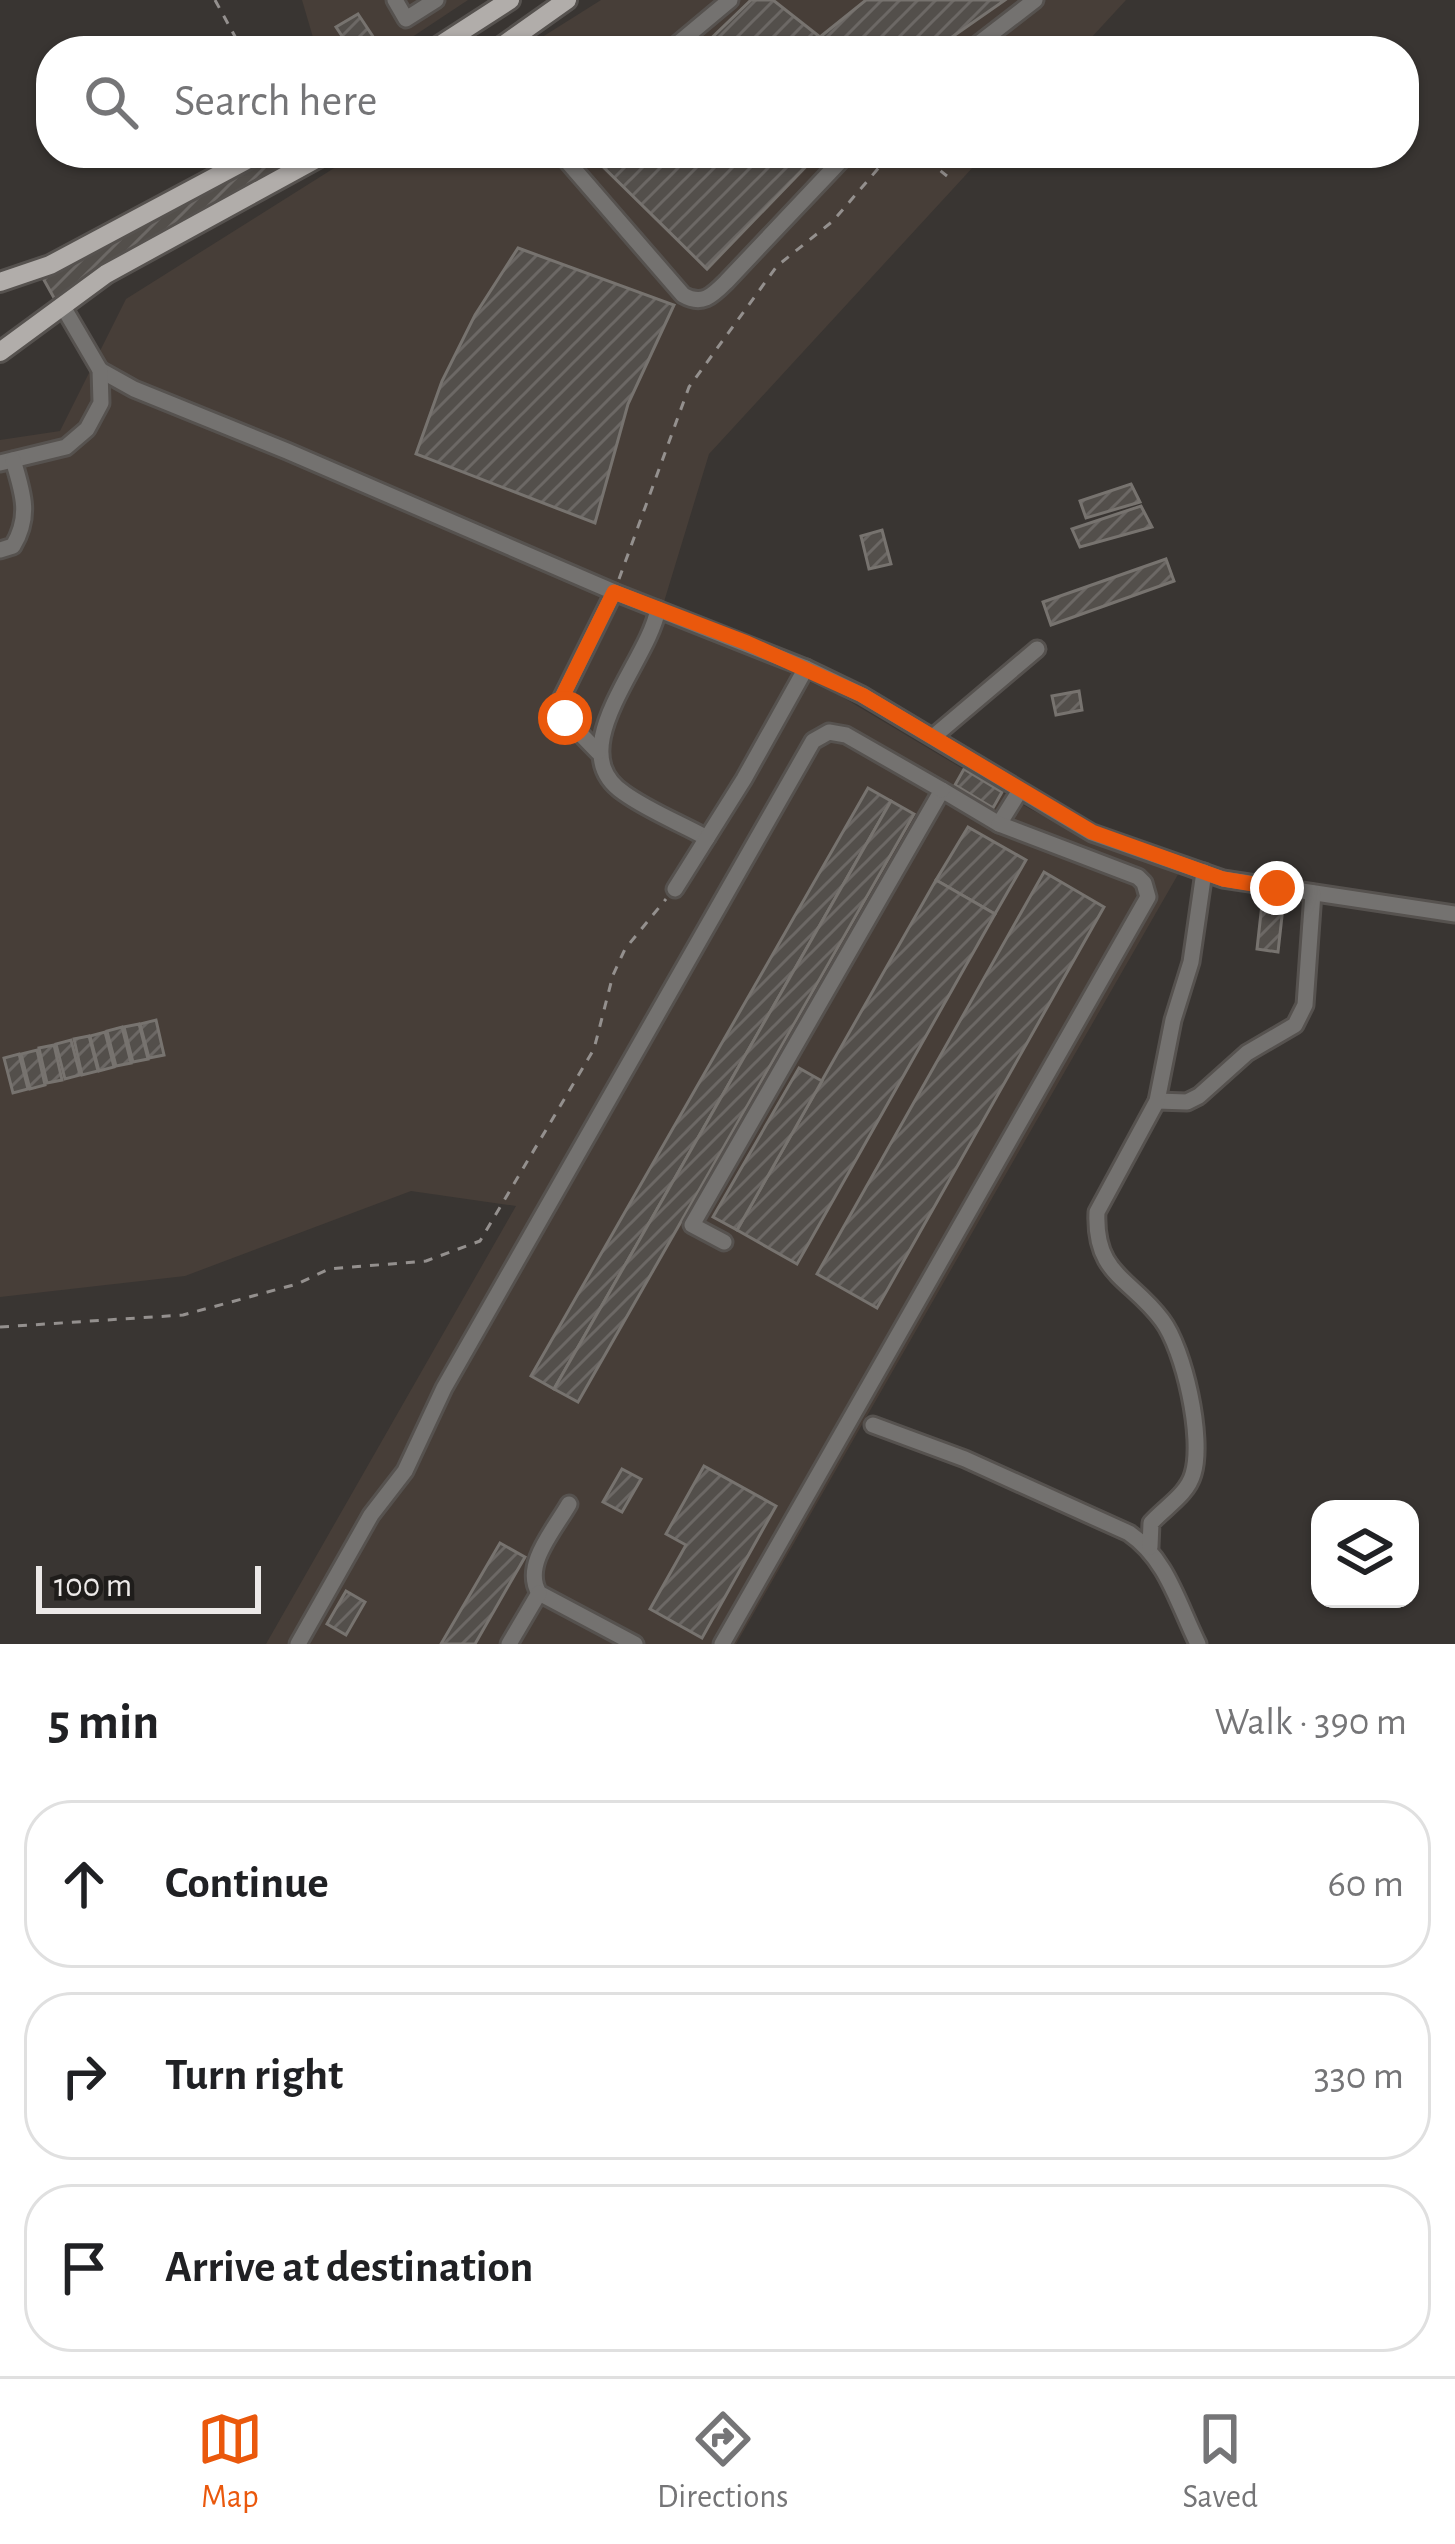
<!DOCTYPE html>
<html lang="en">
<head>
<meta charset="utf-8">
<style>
	:root { --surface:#fff; --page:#f2f2f2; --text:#202124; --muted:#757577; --line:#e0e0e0; --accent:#ea580c }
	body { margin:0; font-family:"Alegreya Sans",sans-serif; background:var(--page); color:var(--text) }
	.controls { position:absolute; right:36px; bottom:36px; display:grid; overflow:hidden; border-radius:24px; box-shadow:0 3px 9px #0004 }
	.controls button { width:108px; height:108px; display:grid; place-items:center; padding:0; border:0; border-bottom:3px solid var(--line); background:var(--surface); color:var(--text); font:60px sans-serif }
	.scale { position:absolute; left:36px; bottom:30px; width:225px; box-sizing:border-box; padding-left:12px; border:6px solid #ece9e8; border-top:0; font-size:33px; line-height:42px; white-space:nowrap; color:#ece9e8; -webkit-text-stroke:9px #1f1d1b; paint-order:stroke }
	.stop { position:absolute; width:36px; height:36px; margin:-27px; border:9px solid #ea580c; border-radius:50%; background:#fff }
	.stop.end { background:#ea580c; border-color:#fff; box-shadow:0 3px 12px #0008 }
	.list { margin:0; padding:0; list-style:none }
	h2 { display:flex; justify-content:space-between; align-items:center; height:156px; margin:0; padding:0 48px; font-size:51px }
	h2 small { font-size:39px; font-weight:400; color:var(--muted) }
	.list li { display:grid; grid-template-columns:78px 1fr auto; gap:36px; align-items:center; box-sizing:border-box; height:168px; margin:0 24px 24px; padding:0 24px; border:3px solid var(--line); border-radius:48px }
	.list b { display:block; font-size:45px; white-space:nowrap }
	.list em { font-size:39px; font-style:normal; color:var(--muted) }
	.icon { flex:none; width:66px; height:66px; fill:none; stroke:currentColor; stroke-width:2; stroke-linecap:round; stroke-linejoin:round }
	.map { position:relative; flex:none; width:1455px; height:1644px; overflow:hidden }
	.search { position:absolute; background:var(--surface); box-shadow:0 3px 9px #0004; left:36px; right:36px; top:36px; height:132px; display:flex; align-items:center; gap:30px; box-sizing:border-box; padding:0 42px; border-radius:48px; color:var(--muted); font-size:45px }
	.sheet { height:732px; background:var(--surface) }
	nav { display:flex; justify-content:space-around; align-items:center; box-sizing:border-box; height:168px; border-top:3px solid var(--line); background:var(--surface); font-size:33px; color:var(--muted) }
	nav a { display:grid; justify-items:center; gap:6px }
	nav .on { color:var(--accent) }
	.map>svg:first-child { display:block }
	.built { fill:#473e38 }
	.building { fill:url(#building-hatch); stroke:#77736f; stroke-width:3 }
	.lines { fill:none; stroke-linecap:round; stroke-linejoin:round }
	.minor-casing { stroke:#56524f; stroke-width:21 }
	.major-casing { stroke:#56524f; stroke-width:24 }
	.path { stroke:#94908e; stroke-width:3; stroke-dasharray:9 9; stroke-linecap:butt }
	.minor { stroke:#747270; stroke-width:15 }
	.major { stroke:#b1adaa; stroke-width:18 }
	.route { stroke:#ea580c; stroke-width:15 }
</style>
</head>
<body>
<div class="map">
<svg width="1455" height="1644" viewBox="0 0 1455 1644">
	<defs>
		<pattern id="building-hatch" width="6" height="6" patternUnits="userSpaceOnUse" patternTransform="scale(3)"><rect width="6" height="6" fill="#534f4b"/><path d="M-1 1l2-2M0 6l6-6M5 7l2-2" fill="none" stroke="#6c6865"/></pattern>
	</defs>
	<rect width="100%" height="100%" fill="#393532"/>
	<g class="built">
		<path d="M302,0H468L391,51H317Z"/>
		<path d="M601,0H1126L1079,51H520Z"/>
		<path d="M358,153H986L709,454L660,615L839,695L1030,809L1094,841L1180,871L736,1644H266L516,1206L411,1191L185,1276L0,1297V440L60,431L126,299Z"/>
	</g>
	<g class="building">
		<path d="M751,0H773L820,37L866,0H1005L932,51H698Z"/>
		<path d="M358,14L378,44L368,51H352L336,27Z"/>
		<path d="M263,153H338L340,156L58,305L39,271Z"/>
		<path d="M593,153H819L707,269L591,155Z"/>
		<path d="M518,248L674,305L628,404L595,523L416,454L442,381L475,315Z"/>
		<path d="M1131,484L1140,502L1086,518L1080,501Z"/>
		<path d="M1141,506L1152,527L1080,547L1072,529Z"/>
		<path d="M882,530L891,564L869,569L861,536Z"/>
		<path d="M1166,559L1174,581L1051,625L1043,602Z"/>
		<path d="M1079,691L1082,710L1056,715L1052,696Z"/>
		<path d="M964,769L1002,792L993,808L955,785Z"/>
		<path d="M868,788L891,801L554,1389L531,1376Z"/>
		<path d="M891,801L914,814L578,1402L554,1389Z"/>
		<path d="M968,827L1026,860L995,914L936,880Z"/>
		<path d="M1044,872L1104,907L877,1308L817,1274Z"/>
		<path d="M936,880L995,914L797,1264L737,1230Z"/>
		<path d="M1262,904L1283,907L1278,952L1257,949Z"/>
		<path d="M156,1020L164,1055L149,1058L140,1024Z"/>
		<path d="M139,1024L148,1059L133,1062L124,1027Z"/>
		<path d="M122,1027L131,1063L116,1066L107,1031Z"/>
		<path d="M105,1032L114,1067L99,1071L90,1036Z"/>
		<path d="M89,1036L98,1071L82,1075L74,1039Z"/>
		<path d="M71,1040L80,1075L65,1079L56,1044Z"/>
		<path d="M54,1045L62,1080L47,1083L39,1048Z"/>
		<path d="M37,1050L45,1085L30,1089L21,1054Z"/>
		<path d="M19,1054L28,1089L13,1093L4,1058Z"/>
		<path d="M799,1068L822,1081L737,1230L713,1217Z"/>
		<path d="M704,1466L776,1506L702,1638L650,1609L686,1545L666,1534Z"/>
		<path d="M622,1469L641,1479L622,1512L603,1502Z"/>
		<path d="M500,1543L525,1557L475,1644H441Z"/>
		<path d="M346,1591L365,1602L346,1635L327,1624Z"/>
	</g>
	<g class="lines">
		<defs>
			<g id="minor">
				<path d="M395,0L406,19L436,0"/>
				<path d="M669,51L730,0"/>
				<path d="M969,51L1035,0"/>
				<path d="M560,153L683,295C702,306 712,296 726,282L848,153"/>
				<path d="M100,370L134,389L287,451L614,592L806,668L862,695L1092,833L1223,879L1455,914"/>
				<path d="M0,463L66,447L87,429L101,403L100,370L62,305"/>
				<path d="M0,550L13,546C31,516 23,493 13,460"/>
				<path d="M658,609C648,663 560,750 624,793C649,811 680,823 707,838"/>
				<path d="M933,737L1037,649"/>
				<path d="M598,752L565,718L562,697L614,592"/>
				<path d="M675,889L744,779L806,668"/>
				<path d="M1157,1101L1187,1102L1199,1096L1247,1053L1295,1025L1305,1005L1313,893"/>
				<path d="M724,1242L692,1225L942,790L999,824L1019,792"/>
				<path d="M873,1425L965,1459L1129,1533C1167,1559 1178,1604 1198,1644"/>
				<path d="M569,1504C555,1529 522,1565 539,1593L635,1644"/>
				<path d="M1150,1547L1151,1523C1165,1507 1187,1495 1193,1474C1204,1438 1184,1349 1162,1320C1131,1278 1094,1275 1097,1212L1157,1101L1173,1020L1191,962L1204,872"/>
				<path d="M298,1644L371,1515L405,1471L444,1388L813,741L829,732L846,735L942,790"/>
				<path d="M509,1644L539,1593"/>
				<path d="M722,1644L1148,897L1144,883L1138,877L999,824"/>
			</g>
			<g id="major">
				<path d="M431,51L510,0"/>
				<path d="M495,51L567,0"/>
				<path d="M0,282L50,265L260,153"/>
				<path d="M0,352L106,274L327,153"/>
			</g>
		</defs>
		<use href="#minor" class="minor-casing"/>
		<use href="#major" class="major-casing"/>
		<g class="path">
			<path d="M215,0L243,51"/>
			<path d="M910,153L923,157L947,176"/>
			<path d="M619,579L689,387L777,266L833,221L882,164L903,153"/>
			<path d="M0,1327L183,1315L297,1284L329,1269L426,1261L480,1241L594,1049L613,975L625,949L666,899"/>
		</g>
		<use href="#minor" class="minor"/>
		<use href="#major" class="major"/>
	</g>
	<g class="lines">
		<path class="route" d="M565,718L562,697L614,592L747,643L862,695L1092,832L1223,879L1277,888"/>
	</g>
</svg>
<div class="controls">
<button><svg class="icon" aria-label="layers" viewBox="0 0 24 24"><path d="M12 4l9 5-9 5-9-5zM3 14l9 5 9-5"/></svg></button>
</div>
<div class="scale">100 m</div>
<div class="stop" style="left:565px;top:718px"></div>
<div class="stop end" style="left:1277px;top:888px"></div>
<div class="search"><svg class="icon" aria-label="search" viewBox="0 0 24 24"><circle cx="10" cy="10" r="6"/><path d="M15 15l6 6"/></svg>Search here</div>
</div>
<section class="sheet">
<h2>5 min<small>Walk · 390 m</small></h2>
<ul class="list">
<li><svg class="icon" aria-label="ahead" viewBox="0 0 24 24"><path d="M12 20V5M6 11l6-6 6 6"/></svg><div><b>Continue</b></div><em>60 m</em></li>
<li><svg class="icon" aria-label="right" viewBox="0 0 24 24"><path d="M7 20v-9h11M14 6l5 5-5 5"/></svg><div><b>Turn right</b></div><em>330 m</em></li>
<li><svg class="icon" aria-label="arrive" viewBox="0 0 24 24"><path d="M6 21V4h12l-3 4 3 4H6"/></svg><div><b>Arrive at destination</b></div></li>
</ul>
</section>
<nav>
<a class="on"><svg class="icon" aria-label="map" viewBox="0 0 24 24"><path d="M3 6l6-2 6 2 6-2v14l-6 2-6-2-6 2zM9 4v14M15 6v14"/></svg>Map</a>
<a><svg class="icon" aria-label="directions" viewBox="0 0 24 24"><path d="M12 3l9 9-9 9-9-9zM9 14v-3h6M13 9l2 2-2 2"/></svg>Directions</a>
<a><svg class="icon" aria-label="saved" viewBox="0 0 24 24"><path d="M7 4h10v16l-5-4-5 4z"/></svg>Saved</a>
</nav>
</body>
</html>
